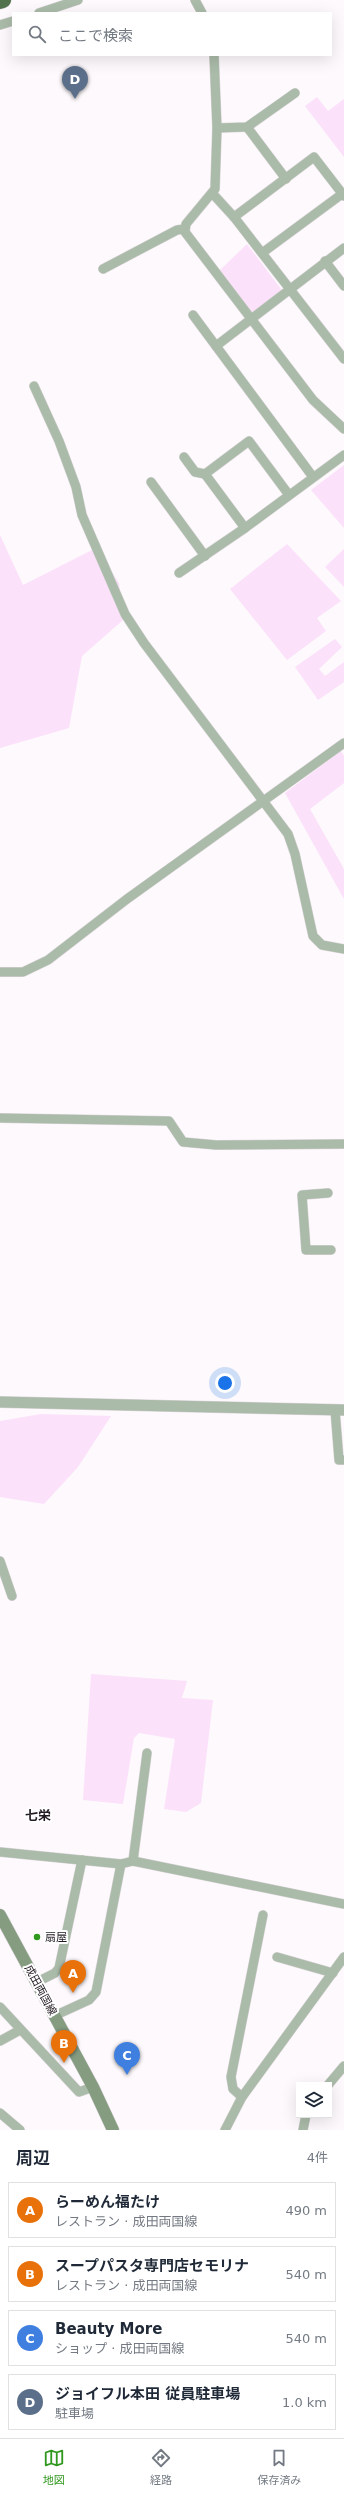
<!DOCTYPE html>
<html lang="ja">
<head>
<meta charset="utf-8">
<style>
	:root { --surface:#fff; --page:#f6f6f7; --text:#1f2937; --muted:#747a83; --line:#e0e1e3; --accent:#31981f }
	body { margin:0; font-family:"DejaVu Sans","Noto Sans JP",sans-serif; background:var(--page); color:var(--text) }
	.controls { position:absolute; right:12px; bottom:12px; display:grid; overflow:hidden; border-radius:0px; box-shadow:0 4px 16px #0002 }
	.controls button { width:36px; height:36px; display:grid; place-items:center; padding:0; border:0; border-bottom:1px solid var(--line); background:var(--surface); color:var(--text); font:20px sans-serif }
	.you { position:absolute; left:225px; top:1383px; width:14px; height:14px; margin:-10px; border:3px solid #fff; border-radius:50%; background:#1a73e8; box-shadow:0 0 0 6px #1a73e833 }
	.badge { display:grid; place-items:center; width:26px; height:26px; border-radius:50%; background:var(--accent); color:#fff; font-size:13px; font-weight:700 }
	.pin { position:absolute; translate:-50% -33px; filter:drop-shadow(0 1px 2px #0008) }
	.pin::after { content:''; position:absolute; top:21px; width:14px; height:12px; background:inherit; clip-path:polygon(0 0,100% 0,50% 100%) }
	.list { margin:0; padding:0; list-style:none }
	h2 { display:flex; justify-content:space-between; align-items:center; height:52px; margin:0; padding:0 16px; font-size:17px }
	h2 small { font-size:13px; font-weight:400; color:var(--muted) }
	.list li { display:grid; grid-template-columns:26px 1fr auto; gap:12px; align-items:center; box-sizing:border-box; height:56px; margin:0 8px 8px; padding:0 8px; border:1px solid var(--line); border-radius:0px }
	.list b { display:block; font-size:15px; white-space:nowrap }
	.list p { margin:0; font-size:13px; white-space:nowrap; color:var(--muted) }
	.list em { font-size:13px; font-style:normal; color:var(--muted) }
	.icon { flex:none; width:22px; height:22px; fill:none; stroke:currentColor; stroke-width:2; stroke-linecap:round; stroke-linejoin:round }
	.map { position:relative; flex:none; width:344px; height:2130px; overflow:hidden }
	.search { position:absolute; background:var(--surface); box-shadow:0 4px 16px #0002; left:12px; right:12px; top:12px; height:44px; display:flex; align-items:center; gap:10px; box-sizing:border-box; padding:0 14px; border-radius:0px; color:var(--muted); font-size:15px }
	.sheet { height:308px; background:var(--surface) }
	nav { display:flex; justify-content:space-around; align-items:center; box-sizing:border-box; height:56px; border-top:1px solid var(--line); background:var(--surface); font-size:11px; color:var(--muted) }
	nav a { display:grid; justify-items:center; gap:2px }
	nav .on { color:var(--accent) }
	.map>svg:first-child { display:block }
	.green { fill:#fce1fb }
	.lines { fill:none; stroke-linecap:round; stroke-linejoin:round }
	.minor-casing { stroke:#dad5d9; stroke-width:10 }
	.tertiary-casing { stroke:#dad5d9; stroke-width:12 }
	.secondary-casing { stroke:#dad5d9; stroke-width:13 }
	.motorway-casing { stroke:#dad5d9; stroke-width:17 }
	.minor { stroke:#abbba9; stroke-width:9 }
	.tertiary { stroke:#abbba9; stroke-width:11 }
	.secondary { stroke:#859c81; stroke-width:12 }
	.motorway { stroke:#52734d; stroke-width:16 }
	.poi-dot { fill:#31981f; stroke:#fff; stroke-width:1.5 }
	.labels { text-anchor:middle; stroke-width:4; stroke-linejoin:round; paint-order:stroke }
	.poi-label { font-size:11px; fill:#221b22; stroke:#fff; text-anchor:start }
	.street-label { font-size:11px; fill:#221b22; stroke:#fff }
	.quarter-label { font-size:13px; font-weight:bold; fill:#221b22; stroke:#fff }
</style>
</head>
<body>
<div class="map">
<svg width="344" height="2130" viewBox="0 0 344 2130">
	<rect width="100%" height="100%" fill="#fdf9fc"/>
	<g class="green">
		<path d="M317,97L328,111L344,99V157L305,106Z"/>
		<path d="M247,244L281,289V293L254,314L219,271Z"/>
		<path d="M344,465V528L311,490Z"/>
		<path d="M0,535L23,585L96,548L119,583L123,620L82,656L69,728L0,748Z"/>
		<path d="M287,544L341,601L317,618L326,631L287,660L230,589Z"/>
		<path d="M344,549V587L325,567Z"/>
		<path d="M335,639L342,647L319,669L325,676L344,662V682L318,700L295,667Z"/>
		<path d="M341,751L344,756V783L310,809L344,869V899L285,793Z"/>
		<path d="M41,1414L111,1416L78,1467L44,1504L0,1497V1421Z"/>
		<path d="M91,1674L187,1681L182,1698L213,1700L201,1803L186,1812L164,1809L175,1739L139,1733L134,1738L123,1804L83,1800Z"/>
	</g>
	<g class="lines">
		<defs>
			<g id="minor">
				<path d="M195,0L202,13"/>
				<path d="M39,13L78,0"/>
				<path d="M0,25L13,21"/>
				<path d="M214,55L217,128L215,189L186,224L185,232L313,400L344,429"/>
				<path d="M247,127L286,179"/>
				<path d="M217,128L247,127L295,93"/>
				<path d="M212,193L234,217L344,359"/>
				<path d="M234,217L314,157L344,196"/>
				<path d="M262,253L342,194"/>
				<path d="M325,261L344,286"/>
				<path d="M103,269L177,230L184,229"/>
				<path d="M193,315L313,477"/>
				<path d="M216,346L344,248"/>
				<path d="M34,386L59,441L76,487L82,515L125,614L144,643L288,834L295,854L313,936L322,945L344,949"/>
				<path d="M184,457L195,472L205,474"/>
				<path d="M151,482L205,556"/>
				<path d="M245,528L205,474L249,441L289,495"/>
				<path d="M179,573L245,528L344,455"/>
				<path d="M0,972H23L48,960L127,899L344,743"/>
				<path d="M0,1118L169,1121L183,1142L216,1145L344,1144"/>
				<path d="M328,1193L302,1195L306,1250H331"/>
				<path d="M335,1410L339,1460H344"/>
				<path d="M0,1561L12,1596"/>
				<path d="M0,1852L121,1864L133,1861L344,1904"/>
				<path d="M133,1861L147,1753"/>
				<path d="M277,1957L333,1973"/>
				<path d="M37,1982L55,1973L59,1968L82,1860"/>
				<path d="M0,2007L79,2092L93,2087"/>
				<path d="M54,2016L89,2000L96,1992L121,1864"/>
				<path d="M0,2041L20,2030"/>
				<path d="M328,2085L344,2066"/>
				<path d="M242,2097L233,2089L231,2077L263,1915"/>
				<path d="M0,2113L20,2130"/>
				<path d="M225,2130L242,2097L344,1957"/>
				<path d="M303,2130L306,2115"/>
			</g>
			<path id="tertiary" d="M0,1402L344,1410"/>
			<path id="secondary" d="M0,1915L93,2087L113,2130"/>
			<path id="motorway" d="M0,1L3,0"/>
		</defs>
		<use href="#minor" class="minor-casing"/>
		<use href="#tertiary" class="tertiary-casing"/>
		<use href="#secondary" class="secondary-casing"/>
		<use href="#motorway" class="motorway-casing"/>
		<use href="#minor" class="minor"/>
		<use href="#tertiary" class="tertiary"/>
		<use href="#secondary" class="secondary"/>
		<use href="#motorway" class="motorway"/>
	</g>
	<circle class="poi-dot" cx="37" cy="1937" r="4"/>
	<g class="labels">
		<g class="poi-label">
			<text x="45" y="1941">扇屋</text>
		</g>
		<g class="street-label">
			<text transform="translate(41 1990) rotate(62)" y="4">成田両国線</text>
		</g>
		<g class="quarter-label">
			<text x="38" y="1820">七栄</text>
		</g>
	</g>
</svg>
<div class="controls">
<button><svg class="icon" aria-label="layers" viewBox="0 0 24 24"><path d="M12 4l9 5-9 5-9-5zM3 14l9 5 9-5"/></svg></button>
</div>
<div class="you"></div>
<div class="pin badge" style="left:73px;top:1993px;background:#e8710a">A</div>
<div class="pin badge" style="left:64px;top:2063px;background:#e8710a">B</div>
<div class="pin badge" style="left:127px;top:2075px;background:#3f7fe0">C</div>
<div class="pin badge" style="left:75px;top:99px;background:#5c6f8a">D</div>
<div class="search"><svg class="icon" aria-label="search" viewBox="0 0 24 24"><circle cx="10" cy="10" r="6"/><path d="M15 15l6 6"/></svg>ここで検索</div>
</div>
<section class="sheet">
<h2>周辺<small>4件</small></h2>
<ul class="list">
<li><span class="badge" style="background:#e8710a">A</span><div><b>らーめん福たけ</b><p>レストラン · 成田両国線</p></div><em>490 m</em></li>
<li><span class="badge" style="background:#e8710a">B</span><div><b>スープパスタ専門店セモリナ</b><p>レストラン · 成田両国線</p></div><em>540 m</em></li>
<li><span class="badge" style="background:#3f7fe0">C</span><div><b>Beauty More</b><p>ショップ · 成田両国線</p></div><em>540 m</em></li>
<li><span class="badge" style="background:#5c6f8a">D</span><div><b>ジョイフル本田 従員駐車場</b><p>駐車場</p></div><em>1.0 km</em></li>
</ul>
</section>
<nav>
<a class="on"><svg class="icon" aria-label="map" viewBox="0 0 24 24"><path d="M3 6l6-2 6 2 6-2v14l-6 2-6-2-6 2zM9 4v14M15 6v14"/></svg>地図</a>
<a><svg class="icon" aria-label="directions" viewBox="0 0 24 24"><path d="M12 3l9 9-9 9-9-9zM9 14v-3h6M13 9l2 2-2 2"/></svg>経路</a>
<a><svg class="icon" aria-label="saved" viewBox="0 0 24 24"><path d="M7 4h10v16l-5-4-5 4z"/></svg>保存済み</a>
</nav>
</body>
</html>
